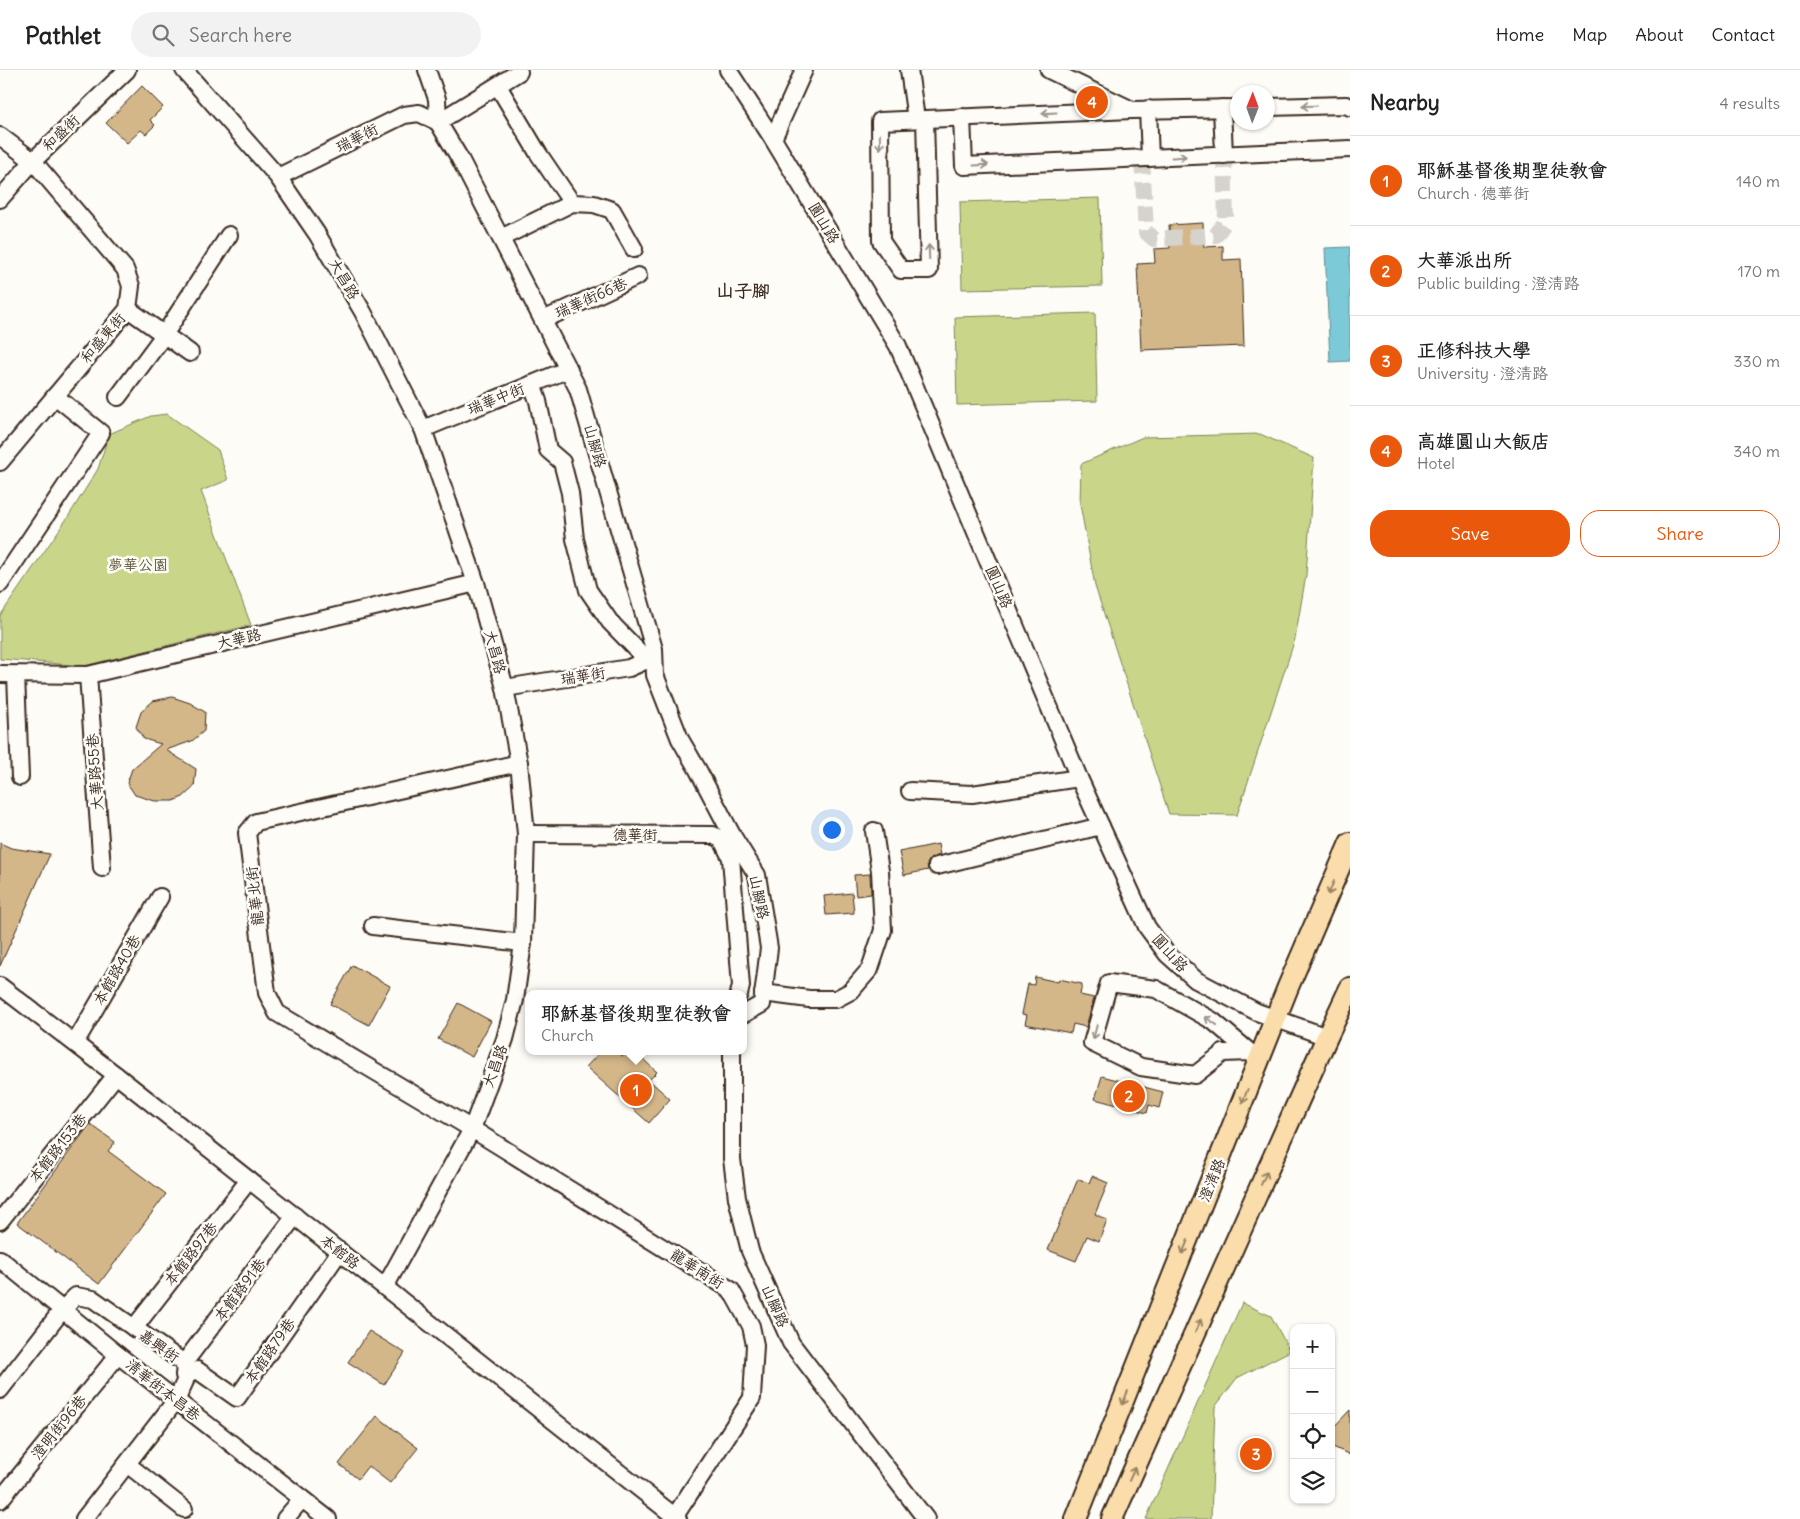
<!DOCTYPE html>
<html lang="en">
<head>
<meta charset="utf-8">
<style>
	:root { --surface:#fff; --page:#f2f2f2; --text:#222; --muted:#767676; --line:#e0e0e0; --accent:#ea580c }
	body { margin:0; font-family:Delius,"LXGW WenKai TC",sans-serif; background:var(--page); color:var(--text) }
	.controls { position:absolute; right:15px; bottom:15px; display:grid; overflow:hidden; border-radius:10px; box-shadow:0 1px 4px #0004 }
	.controls button { width:45px; height:45px; display:grid; place-items:center; padding:0; border:0; border-bottom:1px solid var(--line); background:var(--surface); color:var(--text); font:25px sans-serif }
	.compass { position:absolute; left:1230px; top:15px; width:45px; height:45px; border-radius:50%; background:var(--surface); box-shadow:0 1px 4px #0004; rotate:1deg }
	.you { position:absolute; left:831px; top:759px; width:18px; height:18px; margin:-12px; border:4px solid #fff; border-radius:50%; background:#1a73e8; box-shadow:0 0 0 8px #1a73e833 }
	.badge { display:grid; place-items:center; width:32px; height:32px; border-radius:50%; background:var(--accent); color:#fff; font-size:16px; font-weight:700 }
	.pin { position:absolute; translate:-50% -50%; border:2px solid #fff; box-shadow:0 1px 5px #0006 }
	.popup { position:absolute; left:525px; top:920px; width:222px; height:65px; box-sizing:border-box; display:grid; place-content:center; border-radius:10px; background:var(--surface); filter:drop-shadow(0 1px 4px #0005); font-size:16px; white-space:nowrap; color:var(--muted) }
	.popup b { font-size:19px; color:var(--text) }
	.popup::after { content:''; position:absolute; left:50%; top:100%; margin-left:-10px; border:10px solid transparent; border-top-color:var(--surface) }
	.list { margin:0; padding:0; list-style:none }
	h2 { display:flex; justify-content:space-between; align-items:center; height:65px; margin:0; padding:0 20px; font-size:21px }
	h2 small { font-size:16px; font-weight:400; color:var(--muted) }
	.list li { display:grid; grid-template-columns:32px 1fr auto; gap:15px; align-items:center; box-sizing:border-box; height:90px; padding:0 20px; border-top:1px solid var(--line) }
	.list b { display:block; font-size:19px; white-space:nowrap }
	.list p { margin:0; font-size:16px; white-space:nowrap; color:var(--muted) }
	.list em { font-size:16px; font-style:normal; color:var(--muted) }
	.actions { display:flex; gap:10px; padding:15px 20px }
	.actions a { flex:1; padding:11px 0; border:1px solid var(--accent); border-radius:20px; text-align:center; font-size:18px; color:var(--accent) }
	.actions .main { background:var(--accent); color:#fff }
	.icon { flex:none; width:28px; height:28px; fill:none; stroke:currentColor; stroke-width:2; stroke-linecap:round; stroke-linejoin:round }
	.map { position:relative; flex:none; width:1350px; height:1449px; overflow:hidden }
	header { display:flex; align-items:center; gap:30px; box-sizing:border-box; height:70px; padding:0 25px; background:var(--surface); border-bottom:1px solid var(--line) }
	header strong { font-size:24px }
	nav { display:flex; gap:28px; margin-inline-start:auto; font-size:18px }
	.search { width:350px; height:45px; background:var(--page); display:flex; align-items:center; gap:12px; box-sizing:border-box; padding:0 18px; border-radius:28px; color:var(--muted); font-size:19px }
	main { display:flex }
	aside { flex:1; background:var(--surface) }
	.map>svg:first-child { display:block }
	.green { fill:#c9d68a; stroke:#828054 }
	.water { fill:#7bcad8; stroke:#618a8e }
	.building { fill:#d4b789; stroke:#3b2a1e }
	.lines { fill:none; stroke-linecap:round; stroke-linejoin:round }
	.minor-tunnel { stroke:#d6d2cc; stroke-width:16; stroke-dasharray:16 8; stroke-linecap:butt }
	.minor-casing { stroke:#3b2a1e; stroke-width:20 }
	.major-casing { stroke:#3b2a1e; stroke-width:24 }
	.minor { stroke:#fdfcf7; stroke-width:16 }
	.major { stroke:#faddab; stroke-width:20 }
	.oneway { stroke:#9c938a }
	.oneway2 { stroke:#9a8464 }
	.labels { text-anchor:middle; stroke-width:5; stroke-linejoin:round; paint-order:stroke }
	.street-label { font-size:15px; fill:#3b2a1e; stroke:#fdfcf7 }
	.park-label { font-size:15px; fill:#5e5539; stroke:#fdfcf7 }
	.quarter-label { font-size:18px; font-weight:bold; fill:#3b2a1e; stroke:#fdfcf7 }
</style>
</head>
<body>
<header>
<strong>Pathlet</strong>
<div class="search"><svg class="icon" aria-label="search" viewBox="0 0 24 24"><circle cx="10" cy="10" r="6"/><path d="M15 15l6 6"/></svg>Search here</div>
<nav><a>Home</a><a>Map</a><a>About</a><a>Contact</a></nav>
</header>
<main>
<div class="map">
<svg width="1350" height="1449" viewBox="0 0 1350 1449">
	<rect width="100%" height="100%" fill="#fdfcf7"/>
	<filter id="ink" filterUnits="userSpaceOnUse"><feTurbulence type="fractalNoise" baseFrequency=".02" numOctaves="2"/><feDisplacementMap in="SourceGraphic" scale="10" xChannelSelector="R" yChannelSelector="G"/><feConvolveMatrix kernelMatrix="1 2 1 2 8 2 1 2 1" color-interpolation-filters="sRGB"/></filter>
	<g filter="url(#ink)">
		<g class="green">
			<path d="M1100,128L1102,216L962,219L960,132Z"/>
			<path d="M1095,243L1097,331L957,335L955,247Z"/>
			<path d="M167,344L218,380L228,410L201,421L251,555L84,596L0,589V546L68,447L98,399L109,364L151,346Z"/>
			<path d="M1260,364L1314,388L1306,505L1295,569L1237,745L1169,744L1095,516L1080,434L1081,394L1143,367Z"/>
			<path d="M1242,1233L1271,1246L1290,1281L1237,1308L1215,1337L1211,1449H1146Z"/>
		</g>
		<path class="water" d="M1350,177V291L1330,292L1325,178Z"/>
		<g class="building">
			<path d="M142,16L163,37L150,50L155,55L146,64L141,60L127,73L106,53Z"/>
			<path d="M1203,153L1204,177L1223,176V190L1241,189L1244,276L1141,280L1137,194L1155,193L1154,179L1170,178L1169,155Z"/>
			<path d="M172,627L190,633L205,642L204,661L192,671L166,680L196,699L194,717L183,727L173,731H155L135,725L127,713L132,699L161,674L144,669L136,657L141,642L153,631Z"/>
			<path d="M0,773L11,778L50,784L0,896Z"/>
			<path d="M938,774L940,785L930,789L927,794L928,800L904,805L899,782Z"/>
			<path d="M870,804L871,824L856,826L854,805Z"/>
			<path d="M852,823L854,843L826,845L824,826Z"/>
			<path d="M352,895L390,916L369,955L330,934Z"/>
			<path d="M1035,907L1058,912L1059,909L1082,914L1080,925L1094,928L1086,957L1073,954L1071,963L1025,954L1027,945L1022,944L1028,914L1034,915Z"/>
			<path d="M458,933L491,951L472,987L438,969Z"/>
			<path d="M601,981H616L622,986L626,981H634L657,1002L649,1010L670,1029L649,1053L586,997Z"/>
			<path d="M1102,1006L1163,1022L1159,1038L1149,1035L1147,1043L1095,1029Z"/>
			<path d="M90,1054L115,1072L108,1081L166,1124L99,1214L17,1153Z"/>
			<path d="M1092,1106L1108,1113L1095,1144L1107,1150L1099,1171L1087,1166L1076,1191L1048,1180L1078,1109L1089,1113Z"/>
			<path d="M369,1261L405,1283L384,1315L348,1292Z"/>
			<path d="M1350,1340V1385L1331,1376V1360Z"/>
			<path d="M377,1346L418,1378L390,1413L368,1396L358,1409L339,1394Z"/>
		</g>
		<g class="lines">
			<path class="minor-tunnel" d="M1142,88L1146,162L1154,169L1216,165L1226,151L1224,85"/>
			<defs>
				<g id="minor">
					<path d="M184,0L278,107L317,164L363,242L423,359L476,513L505,618L519,693L526,764L523,873L515,930L505,969L472,1059L385,1217"/>
					<path d="M427,0L437,29L438,52L459,87L578,319L654,579L655,605L680,669L698,700L732,765L731,788L741,916L739,924"/>
					<path d="M728,0L773,69L898,276L1079,708L1147,857L1167,884L1196,910L1257,942L1327,967"/>
					<path d="M909,0L916,49"/>
					<path d="M1049,0L1130,39"/>
					<path d="M498,16L538,83L572,133"/>
					<path d="M1268,37L1346,35L1350,37"/>
					<path d="M1222,38L1224,85"/>
					<path d="M1148,39L1150,88"/>
					<path d="M962,47L964,96L1350,79"/>
					<path d="M925,49L929,200H901L881,171L880,51L1132,40L1238,38"/>
					<path d="M438,52L519,2"/>
					<path d="M0,66L33,91L125,199L131,216L128,239L0,392"/>
					<path d="M773,69L804,0"/>
					<path d="M278,107L404,45L419,43L438,52"/>
					<path d="M0,129L33,91L127,0"/>
					<path d="M501,168L572,133L594,134L612,140L634,179"/>
					<path d="M128,239L190,283"/>
					<path d="M543,250L638,206"/>
					<path d="M532,314L538,331L548,380L562,392L570,423L575,469L588,520L610,552L647,590"/>
					<path d="M118,327L164,265L229,165"/>
					<path d="M423,359L569,299"/>
					<path d="M0,514L101,363L55,326"/>
					<path d="M0,604L88,605L476,513"/>
					<path d="M16,605L20,707"/>
					<path d="M88,605L102,798"/>
					<path d="M505,618L629,598L647,590L652,582"/>
					<path d="M519,693L256,752L247,763L267,923L277,943L472,1059L731,1220L751,1256L755,1275L752,1328L673,1449"/>
					<path d="M910,721L972,724L1079,708"/>
					<path d="M526,764L713,765L722,770L730,786"/>
					<path d="M732,765L757,805L769,878L762,934L744,944"/>
					<path d="M937,796L1101,756"/>
					<path d="M373,856L523,873"/>
					<path d="M0,916L116,1005L678,1449"/>
					<path d="M763,923L809,929H836L851,921L870,899L883,860L880,801L874,761"/>
					<path d="M75,973L160,827"/>
					<path d="M732,981V1089L737,1128L750,1181L791,1273L926,1449"/>
					<path d="M1249,982L1223,983L1195,1005L1141,997L1092,973L1109,913L1156,919L1213,951L1259,990"/>
					<path d="M0,1151L116,1005"/>
					<path d="M0,1189L118,1285L328,1449"/>
					<path d="M134,1258L249,1110"/>
					<path d="M184,1293L295,1146"/>
					<path d="M184,1305L197,1300L237,1328L340,1181"/>
					<path d="M0,1320L63,1239L76,1226L93,1229L184,1293L185,1311L177,1329L84,1449"/>
					<path d="M127,1394L184,1439"/>
					<path d="M0,1430L118,1285"/>
					<path d="M285,1449L302,1429"/>
				</g>
				<g id="major">
					<path d="M1076,1449L1288,917L1350,773"/>
					<path d="M1112,1449L1327,967L1350,918"/>
				</g>
			</defs>
			<use href="#minor" class="minor-casing"/>
			<use href="#major" class="major-casing"/>
			<use href="#minor" class="minor"/>
			<use href="#major" class="major"/>
		</g>
		<defs><path id="oneway-shaft" d="M-6 0H5M1.5-3L5.5 0L1.5 3" fill="none" stroke-width="1.6" stroke-linecap="round" stroke-linejoin="round" transform="scale(1.25)"/></defs>
		<g class="oneway">
			<use href="#oneway-shaft" transform="translate(1309 36) rotate(179)"/>
			<use href="#oneway-shaft" transform="translate(1049 43) rotate(177)"/>
			<use href="#oneway-shaft" transform="translate(880 72) rotate(89)"/>
			<use href="#oneway-shaft" transform="translate(1179 87) rotate(-3)"/>
			<use href="#oneway-shaft" transform="translate(981 95) rotate(-3)"/>
			<use href="#oneway-shaft" transform="translate(929 182) rotate(-92)"/>
			<use href="#oneway-shaft" transform="translate(1211 951) rotate(-146)"/>
			<use href="#oneway-shaft" transform="translate(1095 962) rotate(105)"/>
		</g>
		<g class="oneway2">
			<use href="#oneway-shaft" transform="translate(1331 818) rotate(113)"/>
			<use href="#oneway-shaft" transform="translate(1245 1026) rotate(111)"/>
			<use href="#oneway-shaft" transform="translate(1264 1108) rotate(-66)"/>
			<use href="#oneway-shaft" transform="translate(1185 1177) rotate(112)"/>
			<use href="#oneway-shaft" transform="translate(1198 1256) rotate(-66)"/>
			<use href="#oneway-shaft" transform="translate(1125 1328) rotate(112)"/>
			<use href="#oneway-shaft" transform="translate(1132 1404) rotate(-66)"/>
		</g>
	</g>
	<g class="labels">
		<g class="street-label">
			<text transform="translate(61 63) rotate(-44)" y="5">和盛街</text>
			<text transform="translate(357 68) rotate(-27)" y="5">瑞華街</text>
			<text transform="translate(824 153) rotate(59)" y="5">圓山路</text>
			<text transform="translate(344 209) rotate(59)" y="5">大昌路</text>
			<text transform="translate(591 228) rotate(-24)" y="5">瑞華街66巷</text>
			<text transform="translate(103 268) rotate(-50)" y="5">和盛東街</text>
			<text transform="translate(496 329) rotate(-22)" y="5">瑞華中街</text>
			<text transform="translate(595 376) rotate(74)" y="5">山腳路</text>
			<text transform="translate(999 517) rotate(67)" y="5">圓山路</text>
			<text transform="translate(239 569) rotate(-13)" y="5">大華路</text>
			<text transform="translate(495 582) rotate(75)" y="5">大昌路</text>
			<text transform="translate(583 606) rotate(-9)" y="5">瑞華街</text>
			<text transform="translate(95 702) rotate(-94)" y="5">大華路55巷</text>
			<text x="635" y="770">德華街</text>
			<text transform="translate(255 826) rotate(-97)" y="5">龍華北街</text>
			<text transform="translate(759 827) rotate(78)" y="5">山腳路</text>
			<text transform="translate(1170 883) rotate(48)" y="5">圓山路</text>
			<text transform="translate(117 900) rotate(-60)" y="5">本館路40巷</text>
			<text transform="translate(495 996) rotate(-70)" y="5">大昌路</text>
			<text transform="translate(58 1078) rotate(-52)" y="5">本館路153巷</text>
			<text transform="translate(1212 1110) rotate(-68)" y="5">澄清路</text>
			<text transform="translate(340 1182) rotate(38)" y="5">本館路</text>
			<text transform="translate(191 1184) rotate(-52)" y="5">本館路97巷</text>
			<text transform="translate(697 1199) rotate(32)" y="5">龍華南街</text>
			<text transform="translate(240 1220) rotate(-53)" y="5">本館路91巷</text>
			<text transform="translate(775 1236) rotate(66)" y="5">山腳路</text>
			<text transform="translate(159 1276) rotate(35)" y="5">嘉興街</text>
			<text transform="translate(270 1281) rotate(-55)" y="5">本館路79巷</text>
			<text transform="translate(163 1320) rotate(38)" y="5">清華街本昌巷</text>
			<text transform="translate(59 1357) rotate(-51)" y="5">澄明街96巷</text>
		</g>
		<g class="park-label">
			<text x="138" y="500">夢華公園</text>
		</g>
		<g class="quarter-label">
			<text x="743" y="227">山子腳</text>
		</g>
	</g>
</svg>
<div class="controls">
<button>+</button>
<button>−</button>
<button><svg class="icon" aria-label="locate" viewBox="0 0 24 24"><circle cx="12" cy="12" r="6"/><path d="M12 2v4M12 18v4M2 12h4M18 12h4"/></svg></button>
<button><svg class="icon" aria-label="layers" viewBox="0 0 24 24"><path d="M12 4l9 5-9 5-9-5zM3 14l9 5 9-5"/></svg></button>
</div>
<svg class="compass" viewBox="-18 -18 36 36"><path d="M0-13l5 13h-10z" fill="#e53935"/><path d="M0 13l5-13h-10z" fill="#767676"/></svg>
<div class="you"></div>
<div class="pin badge" style="left:636px;top:1020px">1</div>
<div class="popup"><b>耶穌基督後期聖徒教會</b>Church</div>
<div class="pin badge" style="left:1129px;top:1026px">2</div>
<div class="pin badge" style="left:1256px;top:1384px">3</div>
<div class="pin badge" style="left:1092px;top:32px">4</div>
</div>
<aside>
<h2>Nearby<small>4 results</small></h2>
<ul class="list">
<li><span class="badge">1</span><div><b>耶穌基督後期聖徒教會</b><p>Church · 德華街</p></div><em>140 m</em></li>
<li><span class="badge">2</span><div><b>大華派出所</b><p>Public building · 澄清路</p></div><em>170 m</em></li>
<li><span class="badge">3</span><div><b>正修科技大學</b><p>University · 澄清路</p></div><em>330 m</em></li>
<li><span class="badge">4</span><div><b>高雄圓山大飯店</b><p>Hotel</p></div><em>340 m</em></li>
</ul>
<div class="actions"><a class="main">Save</a><a>Share</a></div>
</aside>
</main>
</body>
</html>
